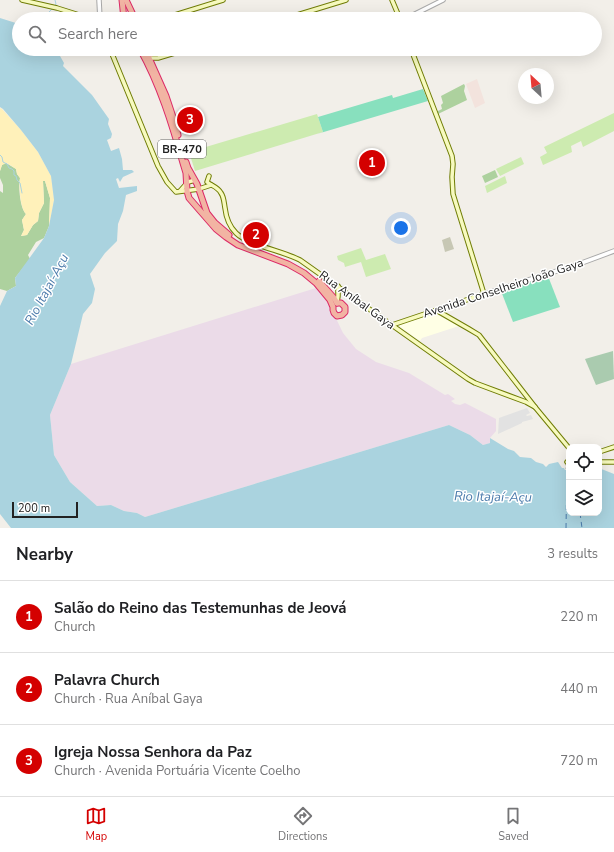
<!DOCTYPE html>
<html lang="en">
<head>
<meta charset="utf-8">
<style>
	:root { --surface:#fff; --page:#f6f6f6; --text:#202124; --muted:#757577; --line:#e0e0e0; --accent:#d40000 }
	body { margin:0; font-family:"Nunito Sans",sans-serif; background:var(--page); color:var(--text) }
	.controls { position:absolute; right:12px; bottom:12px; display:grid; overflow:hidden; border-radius:8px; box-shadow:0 4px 16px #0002 }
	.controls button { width:36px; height:36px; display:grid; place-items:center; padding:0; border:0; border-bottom:1px solid var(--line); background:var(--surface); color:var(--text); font:20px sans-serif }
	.compass { position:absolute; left:518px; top:68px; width:36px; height:36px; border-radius:50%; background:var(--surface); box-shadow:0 4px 16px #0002; rotate:334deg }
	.scale { position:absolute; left:12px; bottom:10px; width:66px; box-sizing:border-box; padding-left:4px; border:2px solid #222; border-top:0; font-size:11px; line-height:14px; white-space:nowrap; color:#222; -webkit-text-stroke:3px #fff; paint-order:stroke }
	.you { position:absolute; left:401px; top:228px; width:14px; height:14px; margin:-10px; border:3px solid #fff; border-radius:50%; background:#1a73e8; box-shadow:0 0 0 6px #1a73e833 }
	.badge { display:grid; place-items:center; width:26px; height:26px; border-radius:50%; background:var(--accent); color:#fff; font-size:13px; font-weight:700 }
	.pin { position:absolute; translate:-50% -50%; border:2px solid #fff; box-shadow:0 1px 4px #0006 }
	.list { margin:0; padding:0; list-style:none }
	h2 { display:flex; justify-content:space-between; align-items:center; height:52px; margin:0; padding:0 16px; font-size:17px }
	h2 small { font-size:13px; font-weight:400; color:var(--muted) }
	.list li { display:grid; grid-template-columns:26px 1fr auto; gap:12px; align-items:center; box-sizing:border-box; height:72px; padding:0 16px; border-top:1px solid var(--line) }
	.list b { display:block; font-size:15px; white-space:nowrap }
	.list p { margin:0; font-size:13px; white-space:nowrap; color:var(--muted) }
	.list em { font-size:13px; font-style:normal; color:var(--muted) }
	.icon { flex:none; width:22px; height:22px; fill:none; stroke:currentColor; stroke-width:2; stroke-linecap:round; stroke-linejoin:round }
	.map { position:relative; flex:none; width:614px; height:528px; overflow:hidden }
	.search { position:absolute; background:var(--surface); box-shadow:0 4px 16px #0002; left:12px; right:12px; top:12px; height:44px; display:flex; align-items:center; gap:10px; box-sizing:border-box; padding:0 14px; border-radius:22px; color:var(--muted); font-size:15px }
	.sheet { height:268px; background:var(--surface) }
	nav { display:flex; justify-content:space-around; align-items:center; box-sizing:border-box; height:56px; border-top:1px solid var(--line); background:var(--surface); font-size:11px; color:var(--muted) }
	nav a { display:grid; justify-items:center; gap:2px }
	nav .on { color:var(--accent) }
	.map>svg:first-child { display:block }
	.industrial { fill:#ebdbe8 }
	.education { fill:#ffffe5 }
	.military { fill:#f3e3dd }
	.construction { fill:#c7c7b4 }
	.grass { fill:#cdebb0 }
	.forest { fill:#add19e }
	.sand { fill:#fff1ba }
	.cemetery { fill:#aacbaf }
	.pitch { fill:#88e0be }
	.parking { fill:#e2e2e2 }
	.water { fill:#aad3df }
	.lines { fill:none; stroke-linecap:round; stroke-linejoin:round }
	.stream { stroke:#aad3df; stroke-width:1 }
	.ferry { stroke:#4a7aab; stroke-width:1; stroke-dasharray:5 4; stroke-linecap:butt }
	.secondary-tunnel { stroke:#c8c6c1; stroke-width:3.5; stroke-dasharray:3.5 2; stroke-linecap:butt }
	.tertiary-casing { stroke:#a9a9a9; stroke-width:5.5 }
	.secondary-casing { stroke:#707d05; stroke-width:5.5 }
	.trunk-casing { stroke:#dc2a67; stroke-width:7 }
	.tertiary { stroke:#fff; stroke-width:3.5 }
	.secondary { stroke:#f7fabf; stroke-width:3.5 }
	.trunk { stroke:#f2b4a3; stroke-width:5 }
	.labels { text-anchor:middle; stroke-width:3; stroke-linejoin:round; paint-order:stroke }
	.shield { fill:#fff; stroke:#646464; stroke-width:1 }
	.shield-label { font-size:11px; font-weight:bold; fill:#222 }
	.street-label { font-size:12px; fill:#222; stroke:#fff }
	.water-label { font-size:13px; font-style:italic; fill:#4a7aab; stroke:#fff }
</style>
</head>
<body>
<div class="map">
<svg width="614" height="528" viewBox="0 0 614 528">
	<rect width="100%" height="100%" fill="#f2efe9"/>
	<path class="industrial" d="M316,288L330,306L343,333L356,349L376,362L409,373L445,395L448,394L455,399L451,401L455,404L460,405L465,403L496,419V431L490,438V443L483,445L470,435L449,425L145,517L137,513L124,511L111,505L97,506L70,482L54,455L50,415L71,364Z"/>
	<path class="education" d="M434,313L459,326L422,338L420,341L400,327V324Z"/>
	<path class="military" d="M477,79L485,103L475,108L466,84Z"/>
	<path class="construction" d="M450,237L454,249L445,252L442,240Z"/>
	<g class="grass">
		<path d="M614,113V131L583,147L581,141L571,146L572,152L543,165L540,157L547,153L544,147Z"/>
		<path d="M317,114L323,132L195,171L189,152Z"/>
		<path d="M521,157L524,164L500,176L496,169Z"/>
		<path d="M505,176L507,183L487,193L485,186Z"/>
		<path d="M361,248L366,260L385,254L391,269L366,277L361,262L345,267L344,263L338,260L337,256Z"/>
	</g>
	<g class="forest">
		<path d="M464,84L465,86L464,91L467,100L438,114V111L442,109L441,105L443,103L441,96Z"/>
		<path d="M5,163H6L16,169L17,174L20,178C18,186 20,208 26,214L22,220L24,230L21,236L27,235L33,225L38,221L39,213L44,203L43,181H45L50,198L49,226L44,238L36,242L28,255L30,259L15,278L16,286L7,291L0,289V191L3,193V185L0,178V171L2,165Z"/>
		<path d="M495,170L498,177L485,183L482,176Z"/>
	</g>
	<path class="sand" d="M1,108L21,130L38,152L51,176L54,200L49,226L50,198L45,181H43L44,203L39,213L38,221L33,225L27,235L21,236L24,230L22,220L26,214C20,208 19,186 20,178L17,174L16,169L7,163L2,165L0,171V109Z"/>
	<path class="cemetery" d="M613,351L614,379L596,385L585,359Z"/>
	<g class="pitch">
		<path d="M423,89L428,101L317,134L323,132L318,117L392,95L393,98Z"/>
		<path d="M548,276L560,307L513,322L501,291Z"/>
	</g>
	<path class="parking" d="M527,408L530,413L526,415L527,416L531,415L533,419L522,422V423L498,434L499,418Z"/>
	<path class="water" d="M0,18L19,24V49H56L64,63L63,66L92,95L109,119L108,124L112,134L111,138L107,140L111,151L119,148L122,159L123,170H132L134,172L123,177L120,182L118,178L116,179L119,188L137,186V191L126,195L123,211L118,224L117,241L105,253L90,274L95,289L92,303L83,314L71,364L50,415L54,455L70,482L97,506L111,505L124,511L137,513L145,517L449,425L470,435L483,445L490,443V438L508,449L514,451L520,457L531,458L536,462L543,464L546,467L549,464L558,462L562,468H564L565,470L569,469V513H599V468L614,474V528H11L0,514V306L7,291L16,286L15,278L44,238L49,226L54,200L51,176L38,152L21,130L3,109L0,107Z"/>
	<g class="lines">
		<g class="stream">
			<path d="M54,7L56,4L55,0"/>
			<path d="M42,19L52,9"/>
			<path d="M0,155L2,157L3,162L7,164L9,168L12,169L14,171V175L16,176L17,180L20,183L22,193"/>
		</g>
		<g class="ferry">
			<path d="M580,513L582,528"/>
			<path d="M566,528L567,469"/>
		</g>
		<path class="secondary-tunnel" d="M567,462V469"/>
		<defs>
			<g id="tertiary">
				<path d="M99,0L100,19"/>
				<path d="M399,16L412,15"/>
				<path d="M407,19L413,15L443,0"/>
				<path d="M484,294L579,264L614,251"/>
			</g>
			<g id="secondary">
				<path d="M22,0L57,8L92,19"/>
				<path d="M392,0L400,19"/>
				<path d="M162,19L223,0"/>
				<path d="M284,19L346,0"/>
				<path d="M110,49L158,166L167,182L176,192L199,189L211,185"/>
				<path d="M149,58H158L188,49"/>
				<path d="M209,176L207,182C212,186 218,187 221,193C224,197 224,203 225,208C226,217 229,226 236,233C248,245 283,251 300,260L468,379L475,383L526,402L535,407"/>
				<path d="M180,191L188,182L195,180"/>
				<path d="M337,303L338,296V286"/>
				<path d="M436,310L469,329L479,335L535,407L569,448"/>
				<path d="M392,325L484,294L453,194L452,177L453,164L452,156L411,49"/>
				<path d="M599,452L614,447"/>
				<path d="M567,462L569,460"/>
				<path d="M599,462H614"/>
			</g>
			<g id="trunk">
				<path d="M122,0L124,19"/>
				<path d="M126,0L135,19"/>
				<path d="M140,49C160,85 172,124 183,163L186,173L187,191L189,198L216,229L226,237L238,245L288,264L304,273L316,283L330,300L333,307V310L334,313L337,316L342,315L345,312V307L341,303H337"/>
				<path d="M145,49L166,96L173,117L178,135"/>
				<path d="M186,162L188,168L197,184L207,213L215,223L229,235"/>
				<path d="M319,281L334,298L337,303"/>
			</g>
		</defs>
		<use href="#tertiary" class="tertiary-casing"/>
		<use href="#secondary" class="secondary-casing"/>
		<use href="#trunk" class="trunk-casing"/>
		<use href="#tertiary" class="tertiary"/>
		<use href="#secondary" class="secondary"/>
		<use href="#trunk" class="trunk"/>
	</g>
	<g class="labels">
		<rect class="shield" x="158" y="140" width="48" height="18" rx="3"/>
		<g class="shield-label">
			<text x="182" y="153">BR-470</text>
		</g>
		<g class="street-label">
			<text transform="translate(503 288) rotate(-18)" y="4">Avenida Conselheiro João Gaya</text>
			<text transform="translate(357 300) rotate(36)" y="4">Rua Aníbal Gaya</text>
		</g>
		<g class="water-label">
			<text transform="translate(46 289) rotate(-62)" y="5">Rio Itajaí-Açu</text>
			<text transform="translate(493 496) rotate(1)" y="5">Rio Itajaí-Açu</text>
		</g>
	</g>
</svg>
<div class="controls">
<button><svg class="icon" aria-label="locate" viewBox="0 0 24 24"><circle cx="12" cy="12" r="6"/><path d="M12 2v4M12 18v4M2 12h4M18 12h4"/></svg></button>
<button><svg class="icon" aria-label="layers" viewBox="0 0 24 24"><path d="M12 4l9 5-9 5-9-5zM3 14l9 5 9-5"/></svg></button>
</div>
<svg class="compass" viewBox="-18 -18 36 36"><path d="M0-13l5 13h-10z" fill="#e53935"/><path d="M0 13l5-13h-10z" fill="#757577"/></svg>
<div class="scale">200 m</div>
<div class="you"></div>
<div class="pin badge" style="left:372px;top:163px">1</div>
<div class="pin badge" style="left:256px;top:235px">2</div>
<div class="pin badge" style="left:190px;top:120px">3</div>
<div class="search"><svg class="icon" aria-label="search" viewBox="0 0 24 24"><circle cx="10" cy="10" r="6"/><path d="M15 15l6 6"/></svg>Search here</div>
</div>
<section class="sheet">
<h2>Nearby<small>3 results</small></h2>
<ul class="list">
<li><span class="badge">1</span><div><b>Salão do Reino das Testemunhas de Jeová</b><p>Church</p></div><em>220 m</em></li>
<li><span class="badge">2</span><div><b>Palavra Church</b><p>Church · Rua Aníbal Gaya</p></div><em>440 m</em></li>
<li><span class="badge">3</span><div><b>Igreja Nossa Senhora da Paz</b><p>Church · Avenida Portuária Vicente Coelho</p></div><em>720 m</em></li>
</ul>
</section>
<nav>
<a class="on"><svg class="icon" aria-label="map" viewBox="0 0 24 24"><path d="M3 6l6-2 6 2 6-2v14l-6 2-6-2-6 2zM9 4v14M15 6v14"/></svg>Map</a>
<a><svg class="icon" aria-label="directions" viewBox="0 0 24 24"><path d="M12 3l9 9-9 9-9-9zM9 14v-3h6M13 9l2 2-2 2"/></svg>Directions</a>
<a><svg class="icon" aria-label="saved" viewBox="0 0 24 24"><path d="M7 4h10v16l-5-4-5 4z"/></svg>Saved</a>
</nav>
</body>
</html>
